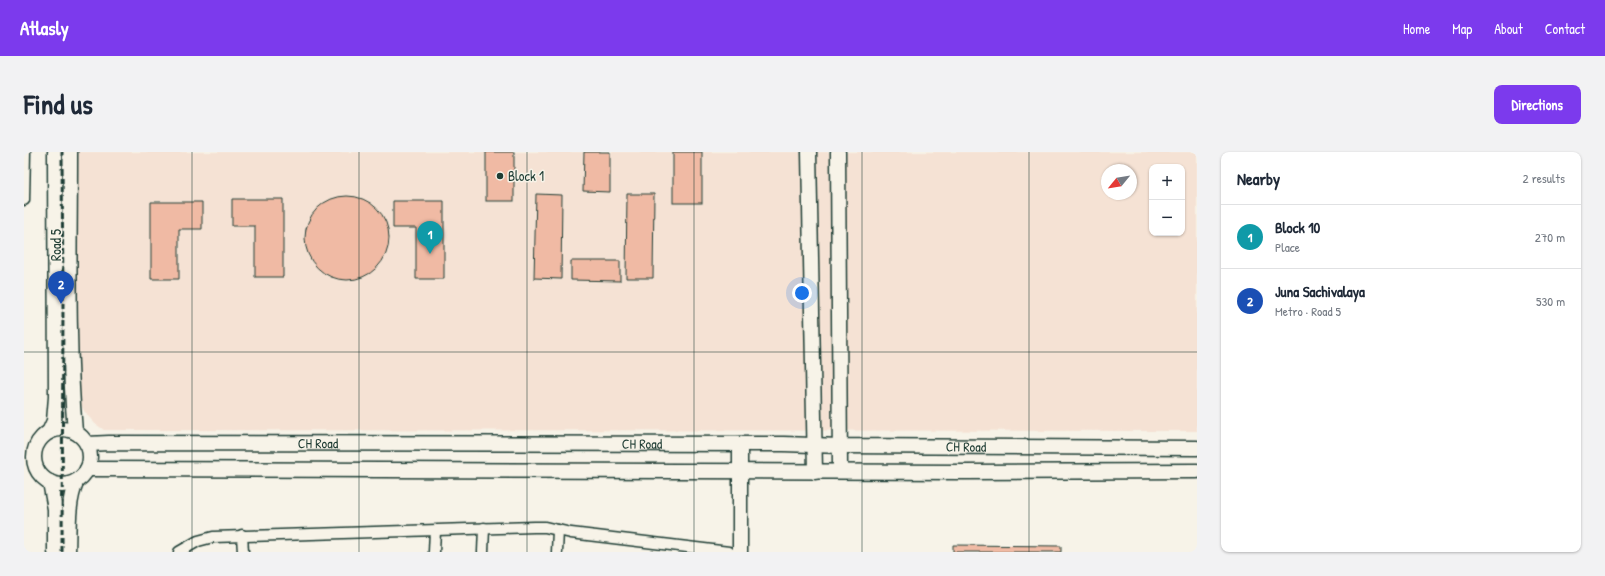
<!DOCTYPE html>
<html lang="en">
<head>
<meta charset="utf-8">
<style>
	:root { --surface:#fff; --page:#f2f2f3; --text:#1f2937; --muted:#747a83; --line:#e0e1e3; --accent:#7c3aed }
	body { margin:0; font-family:"Patrick Hand",sans-serif; background:var(--page); color:var(--text) }
	.controls { position:absolute; right:12px; top:12px; display:grid; overflow:hidden; border-radius:8px; box-shadow:0 1px 3px #0004 }
	.controls button { width:36px; height:36px; display:grid; place-items:center; padding:0; border:0; border-bottom:1px solid var(--line); background:var(--surface); color:var(--text); font:20px sans-serif }
	.compass { position:absolute; left:1077px; top:12px; width:36px; height:36px; border-radius:50%; background:var(--surface); box-shadow:0 1px 3px #0004; rotate:240deg }
	.you { position:absolute; left:778px; top:141px; width:14px; height:14px; margin:-10px; border:3px solid #fff; border-radius:50%; background:#1a73e8; box-shadow:0 0 0 6px #1a73e833 }
	.badge { display:grid; place-items:center; width:26px; height:26px; border-radius:50%; background:var(--accent); color:#fff; font-size:13px; font-weight:700 }
	.pin { position:absolute; translate:-50% -33px; filter:drop-shadow(0 1px 2px #0008) }
	.pin::after { content:''; position:absolute; top:21px; width:14px; height:12px; background:inherit; clip-path:polygon(0 0,100% 0,50% 100%) }
	.list { margin:0; padding:0; list-style:none }
	h2 { display:flex; justify-content:space-between; align-items:center; height:52px; margin:0; padding:0 16px; font-size:17px }
	h2 small { font-size:13px; font-weight:400; color:var(--muted) }
	.list li { display:grid; grid-template-columns:26px 1fr auto; gap:12px; align-items:center; box-sizing:border-box; height:64px; padding:0 16px; border-top:1px solid var(--line) }
	.list b { display:block; font-size:15px; white-space:nowrap }
	.list p { margin:0; font-size:13px; white-space:nowrap; color:var(--muted) }
	.list em { font-size:13px; font-style:normal; color:var(--muted) }
	.map { position:relative; flex:none; width:1173px; height:400px; overflow:hidden; border-radius:8px }
	header { display:flex; align-items:center; gap:24px; box-sizing:border-box; height:56px; padding:0 20px; background:var(--accent); color:#fff }
	header strong { font-size:19px }
	nav { display:flex; gap:22px; margin-inline-start:auto; font-size:14px }
	.intro { display:flex; align-items:center; justify-content:space-between; box-sizing:border-box; height:96px; padding:0 24px }
	h1 { margin:0; font-size:28px }
	.button { padding:10px 18px; border-radius:8px; background:var(--accent); color:#fff; font-size:14px; font-weight:700 }
	main { display:flex; gap:24px; padding:0 24px }
	aside { flex:1; background:var(--surface); border-radius:8px; box-shadow:0 1px 3px #0004 }
	.map>svg:first-child { display:block }
	.built { fill:#f5e2d4; fill-rule:evenodd }
	.building { fill:#f0baa4; stroke:#1f3d34 }
	.lines { fill:none; stroke-linecap:round; stroke-linejoin:round }
	.street-casing { stroke:#1f3d34; stroke-width:13 }
	.secondary-casing { stroke:#1f3d34; stroke-width:17 }
	.street { stroke:#f7f3e8; stroke-width:10 }
	.secondary { stroke:#f7f3e8; stroke-width:14 }
	.rail { stroke:#1f3d34; stroke-width:3; stroke-dasharray:6 3; stroke-linecap:butt }
	.grid { fill:none; stroke:#1f3d34; stroke-width:1; stroke-opacity:0.55 }
	.poi-dot { fill:#1f3d34; stroke:#f7f3e8; stroke-width:1.5 }
	.labels { text-anchor:middle; stroke-width:3; stroke-linejoin:round; paint-order:stroke }
	.poi-label { font-size:14px; fill:#1f3d34; stroke:#f7f3e8; text-anchor:start }
	.street-label { font-size:14px; fill:#1f3d34; stroke:#f7f3e8 }
</style>
</head>
<body>
<header>
<strong>Atlasly</strong>
<nav><a>Home</a><a>Map</a><a>About</a><a>Contact</a></nav>
</header>
<div class="intro"><h1>Find us</h1><a class="button">Directions</a></div>
<main>
<div class="map">
<svg width="1173" height="400" viewBox="0 0 1173 400">
	<rect width="100%" height="100%" fill="#f7f3e8"/>
	<filter id="ink" filterUnits="userSpaceOnUse"><feTurbulence type="fractalNoise" baseFrequency=".025" numOctaves="2"/><feDisplacementMap in="SourceGraphic" scale="8" xChannelSelector="R" yChannelSelector="G"/><feConvolveMatrix kernelMatrix="1 2 1 2 8 2 1 2 1" color-interpolation-filters="sRGB"/></filter>
	<g filter="url(#ink)">
		<path class="built" d="M54,0H1173V279L80,278L70,271L60,259L53,244ZM1128,15H1158V81H1128ZM1083,18H1107V42H1083Z"/>
		<g class="building">
			<rect x="462" y="0" width="28" height="49"/>
			<path d="M560,0H586V40L559,39Z"/>
			<rect x="649" y="0" width="29" height="51"/>
			<path d="M512,42L538,43L537,127L510,126Z"/>
			<path d="M603,42H630L629,126H602Z"/>
			<circle cx="323" cy="86" r="42"/>
			<path d="M208,47H259V125H231V74H208Z"/>
			<path d="M369,49H420V127H392V76H369Z"/>
			<path d="M127,50H178V77H155V127H127Z"/>
			<path d="M547,109H596V129L547,128Z"/>
			<path d="M929,393L1037,394V400H929Z"/>
		</g>
		<g class="lines">
			<defs>
				<g id="street">
					<path d="M0,48L1,0"/>
					<path d="M218,383L219,400"/>
					<path d="M155,400L174,389L189,385L510,375H521L547,381L705,400"/>
					<path d="M410,400L411,379"/>
					<path d="M459,400L460,376"/>
					<path d="M533,400L534,378"/>
				</g>
				<g id="secondary">
					<path d="M46,0C46,93 43,187 51,280"/>
					<path d="M785,0L791,320"/>
					<path d="M814,0L816,319"/>
					<circle cx="38" cy="305" r="28"/>
					<path d="M25,280L30,269L32,245L31,0"/>
					<path id="s1" d="M63,292L85,291L760,292L816,294L1173,296"/>
					<path d="M63,317L940,320L1173,319"/>
					<path d="M26,330L31,357V400"/>
					<path d="M44,400C45,376 43,352 52,330"/>
					<path d="M716,400V292"/>
				</g>
			</defs>
			<use href="#street" class="street-casing"/>
			<use href="#secondary" class="secondary-casing"/>
			<use href="#street" class="street"/>
			<use href="#secondary" class="secondary"/>
			<path class="rail" d="M38,400L39,152L38,0"/>
		</g>
	</g>
	<path class="grid" d="M168,0V400M335,0V400M503,0V400M670,0V400M838,0V400M1005,0V400M0,200H1173"/>
	<circle class="poi-dot" cx="476" cy="24" r="4"/>
	<g class="labels">
		<g class="poi-label">
			<text x="484" y="29">Block 1</text>
		</g>
		<g class="street-label">
			<text transform="translate(32 93) rotate(-90)" y="5">Road 5</text>
			<text dy="5" stroke="none"><textPath href="#s1" startOffset="231">CH Road</textPath></text>
			<text dy="5" stroke="none"><textPath href="#s1" startOffset="555">CH Road</textPath></text>
			<text dy="5" stroke="none"><textPath href="#s1" startOffset="879">CH Road</textPath></text>
		</g>
	</g>
</svg>
<div class="controls">
<button>+</button>
<button>−</button>
</div>
<svg class="compass" viewBox="-18 -18 36 36"><path d="M0-13l5 13h-10z" fill="#e53935"/><path d="M0 13l5-13h-10z" fill="#747a83"/></svg>
<div class="you"></div>
<div class="pin badge" style="left:406px;top:102px;background:#0f9aa8">1</div>
<div class="pin badge" style="left:37px;top:152px;background:#1a4fb4">2</div>
</div>
<aside>
<h2>Nearby<small>2 results</small></h2>
<ul class="list">
<li><span class="badge" style="background:#0f9aa8">1</span><div><b>Block 10</b><p>Place</p></div><em>270 m</em></li>
<li><span class="badge" style="background:#1a4fb4">2</span><div><b>Juna Sachivalaya</b><p>Metro · Road 5</p></div><em>530 m</em></li>
</ul>
</aside>
</main>
</body>
</html>
